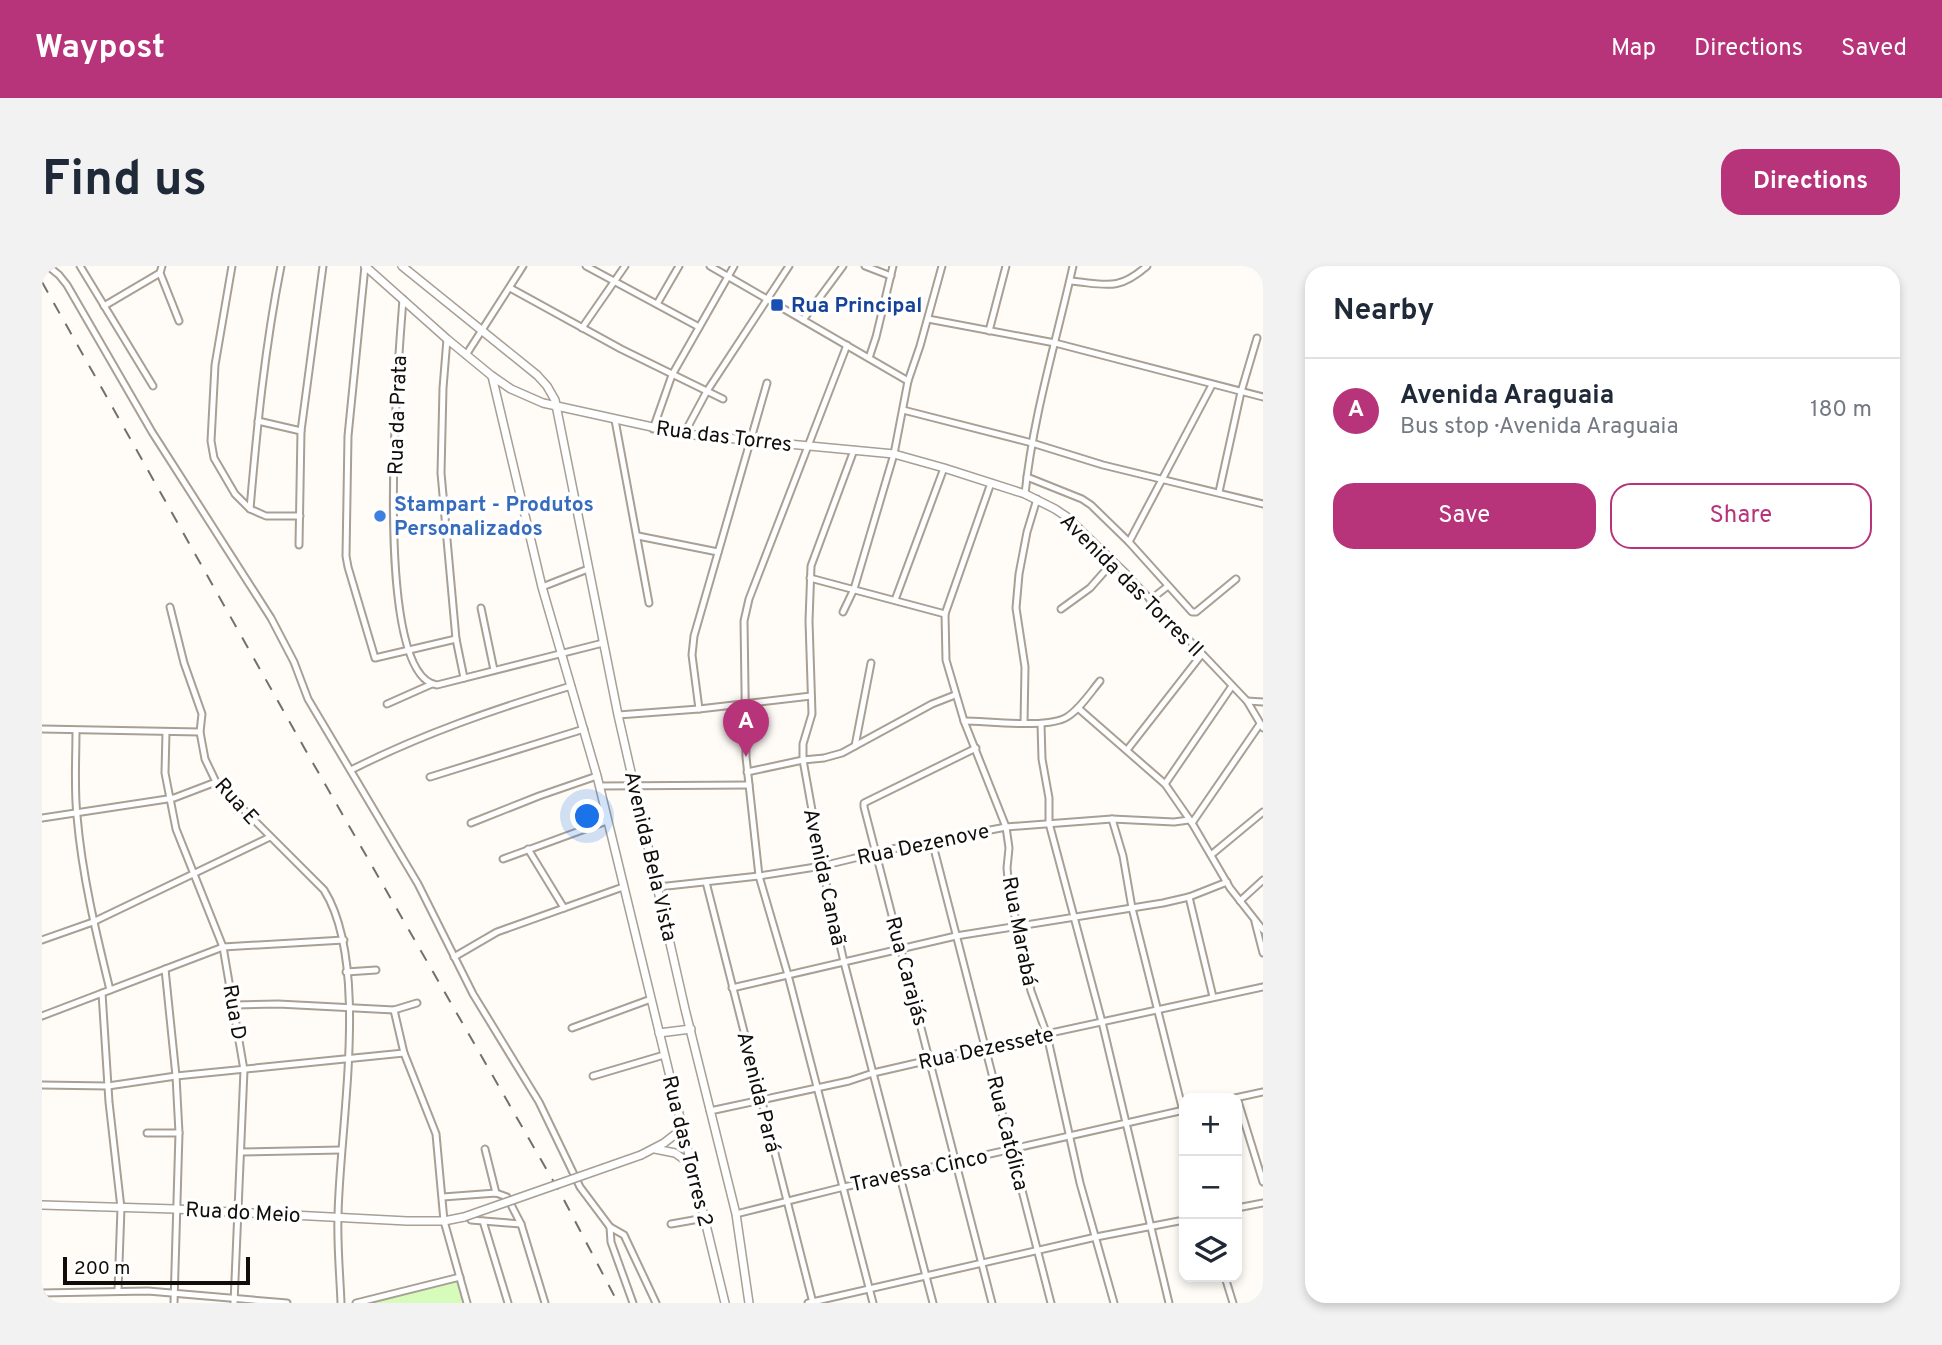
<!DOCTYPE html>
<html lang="en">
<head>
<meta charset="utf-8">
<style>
	:root { --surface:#fff; --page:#f2f2f3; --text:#1f2937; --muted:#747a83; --line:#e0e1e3; --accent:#b7337a }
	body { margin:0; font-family:Overpass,sans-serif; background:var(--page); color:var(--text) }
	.controls { position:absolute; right:21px; bottom:21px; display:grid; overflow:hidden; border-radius:14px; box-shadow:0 4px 10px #0003 }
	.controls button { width:63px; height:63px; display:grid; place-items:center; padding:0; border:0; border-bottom:2px solid var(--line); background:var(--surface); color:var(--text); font:35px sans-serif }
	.scale { position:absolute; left:21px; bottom:18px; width:187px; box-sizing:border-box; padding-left:7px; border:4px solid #110d0a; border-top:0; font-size:19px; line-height:24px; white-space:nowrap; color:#110d0a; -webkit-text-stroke:5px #fff; paint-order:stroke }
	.you { position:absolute; left:546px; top:551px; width:24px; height:24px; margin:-18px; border:5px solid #fff; border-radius:50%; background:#1a73e8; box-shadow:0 0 0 10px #1a73e833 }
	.badge { display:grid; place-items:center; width:46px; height:46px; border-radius:50%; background:var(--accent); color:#fff; font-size:23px; font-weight:700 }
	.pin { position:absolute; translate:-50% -58px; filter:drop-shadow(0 2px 4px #0008) }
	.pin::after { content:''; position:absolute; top:37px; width:24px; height:21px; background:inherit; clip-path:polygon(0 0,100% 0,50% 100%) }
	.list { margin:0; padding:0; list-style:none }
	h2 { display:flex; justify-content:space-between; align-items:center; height:91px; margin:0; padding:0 28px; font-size:30px }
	h2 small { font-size:23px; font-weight:400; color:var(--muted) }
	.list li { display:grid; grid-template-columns:46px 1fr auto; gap:21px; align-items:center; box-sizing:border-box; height:105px; padding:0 28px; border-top:2px solid var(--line) }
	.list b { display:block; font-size:26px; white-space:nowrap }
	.list p { margin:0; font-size:23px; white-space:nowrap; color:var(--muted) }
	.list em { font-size:23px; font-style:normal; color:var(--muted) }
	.actions { display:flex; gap:14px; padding:21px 28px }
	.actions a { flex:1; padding:16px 0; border:2px solid var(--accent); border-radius:21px; text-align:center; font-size:24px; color:var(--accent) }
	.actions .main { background:var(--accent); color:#fff }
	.icon { flex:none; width:38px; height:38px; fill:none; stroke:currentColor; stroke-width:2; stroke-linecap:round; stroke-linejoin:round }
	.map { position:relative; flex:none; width:1221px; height:1037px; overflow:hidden; border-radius:21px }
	header { display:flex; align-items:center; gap:42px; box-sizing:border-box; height:98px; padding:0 35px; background:var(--accent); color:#fff }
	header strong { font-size:33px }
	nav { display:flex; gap:38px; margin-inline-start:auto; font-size:24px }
	.intro { display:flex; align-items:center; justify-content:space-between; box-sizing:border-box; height:168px; padding:0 42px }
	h1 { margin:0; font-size:49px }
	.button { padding:18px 32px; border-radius:21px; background:var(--accent); color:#fff; font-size:24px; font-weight:700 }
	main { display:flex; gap:42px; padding:0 42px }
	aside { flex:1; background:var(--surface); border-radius:21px; box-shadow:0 4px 10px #0003 }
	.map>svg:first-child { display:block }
	.green { fill:#d6fbba }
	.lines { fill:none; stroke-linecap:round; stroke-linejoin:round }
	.minor-casing { stroke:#a89f95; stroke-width:9 }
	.tertiary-casing { stroke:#a89f95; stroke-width:10 }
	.minor { stroke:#fff; stroke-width:5 }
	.tertiary { stroke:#fff; stroke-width:7 }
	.rail { stroke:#736f6b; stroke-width:2; stroke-dasharray:12 12; stroke-linecap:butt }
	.tertiary-bridge-casing { stroke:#a89f95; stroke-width:10; stroke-linecap:butt }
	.tertiary-bridge { stroke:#fff; stroke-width:7 }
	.transit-dot { fill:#1a4fb4; stroke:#fff; stroke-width:2.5 }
	.shop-dot { fill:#3f7fe0; stroke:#fff; stroke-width:2.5 }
	.labels { text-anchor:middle; stroke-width:7; stroke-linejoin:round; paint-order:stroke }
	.transit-label { font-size:21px; font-weight:bold; fill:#164399; stroke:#fff; text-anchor:start }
	.street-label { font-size:21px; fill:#110d0a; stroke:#fff }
	.shop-label { font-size:21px; font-weight:bold; fill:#366cbe; stroke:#fff; text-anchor:start }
</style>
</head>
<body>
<header>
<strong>Waypost</strong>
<nav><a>Map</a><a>Directions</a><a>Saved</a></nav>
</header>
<div class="intro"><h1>Find us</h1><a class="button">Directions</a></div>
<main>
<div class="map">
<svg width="1221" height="1037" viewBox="0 0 1221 1037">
	<rect width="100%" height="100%" fill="#fffbf7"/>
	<path class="green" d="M415,1015L421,1037H326Z"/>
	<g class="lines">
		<defs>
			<g id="minor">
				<path d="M6,0L17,9L25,19L110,166L229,352L252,396L266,433L376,618L431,728L497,836L538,921L568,961L569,976L591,1037"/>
				<path d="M38,0L111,120"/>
				<path d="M120,0L118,7L137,55"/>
				<path d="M190,0L173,99L169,175L172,192L193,228L208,243L224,250H258"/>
				<path d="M323,0L306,170L304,290L306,301L333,392L414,373"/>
				<path d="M544,0L657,61"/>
				<path d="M668,0L866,115"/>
				<path d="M823,0L849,10"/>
				<path d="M1028,15C1064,18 1075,26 1105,0"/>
				<path d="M468,22L579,83L681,133"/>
				<path d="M361,33C357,88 328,410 395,419L561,377"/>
				<path d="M615,38L637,0"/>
				<path d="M62,40L118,7"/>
				<path d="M886,53L1013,77L1221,131"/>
				<path d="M761,54L801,0"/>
				<path d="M540,62L583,0"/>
				<path d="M947,65L964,0"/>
				<path d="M405,73L401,122L399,207L414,373L422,412"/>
				<path d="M805,79L707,333L702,355L704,491L717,610L746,709L831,1037"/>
				<path d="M424,89L481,0"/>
				<path d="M827,92L834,71L851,0"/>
				<path d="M861,144L990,177L1061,199L1221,238"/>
				<path d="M573,154L607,337"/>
				<path d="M216,155L259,165"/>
				<path d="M611,163L630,109L692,0"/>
				<path d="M642,168L665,125L747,0"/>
				<path d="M812,184L769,300L767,355L770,448L761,478V494L780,600L802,696L891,1037"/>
				<path d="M985,211L1040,233L1049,239L1087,276L1150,346H1154L1194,313"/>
				<path d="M949,217L903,348L904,394L922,455L964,561L967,582L965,602L967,623L989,725L1005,769L1038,917L1072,1037"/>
				<path d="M1177,226L1199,126L1215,72"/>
				<path d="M983,228C991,150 1014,76 1031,0"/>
				<path d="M208,243C215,161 223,80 239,0"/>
				<path d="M596,270L676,286"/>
				<path d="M1087,276L1170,119"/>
				<path d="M257,279L259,165L281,0"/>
				<path d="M1086,310L1205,435L1221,462"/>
				<path d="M768,312L903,348"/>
				<path d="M500,321L546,303"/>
				<path d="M853,334L902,202"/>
				<path d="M1108,334L1126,320"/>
				<path d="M128,341L142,397L160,448L158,466L163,493L174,516L282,624C329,699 297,863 296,951C295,980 298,1009 299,1037"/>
				<path d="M439,342L452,404"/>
				<path d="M1019,343L1048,322L1071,296"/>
				<path d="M801,346L812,323L852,188L866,115L878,80L900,0"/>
				<path d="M1205,435L1221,436"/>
				<path d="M345,438L390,418"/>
				<path d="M1036,442L1123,518L1150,557L1188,622L1221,664"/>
				<path d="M657,443L650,389L652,370L725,117"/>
				<path d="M576,449L657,443L769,430"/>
				<path d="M922,455C946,455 1006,463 1025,451C1038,443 1048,427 1058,415"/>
				<path d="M982,457L983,401L974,342L977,308L985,266L995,233"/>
				<path d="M999,458L1000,493L1007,532V557L1060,756L1127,1037"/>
				<path d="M0,463L158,466"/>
				<path d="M34,465C34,493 32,522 35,550C40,609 54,667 68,724"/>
				<path d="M124,466L123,507L134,563L181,681L202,804L192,1037"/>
				<path d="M813,480L829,397"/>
				<path d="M934,482L822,537V541L950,1037"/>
				<path d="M1085,484L1160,388"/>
				<path d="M309,504C380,468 453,443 529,420"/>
				<path d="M705,506L761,494L782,492L800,487L890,438L913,429"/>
				<path d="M388,511L542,463"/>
				<path d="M1123,518L1190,420"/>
				<path d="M558,520L707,519"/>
				<path d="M0,552L132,532L174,516"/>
				<path d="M1070,553L1081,590L1090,642L1142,849"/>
				<path d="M429,557L497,530L555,510"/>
				<path d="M1150,557L1218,458"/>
				<path d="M890,575L1009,1037"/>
				<path d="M486,583L522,642"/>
				<path d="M1169,589L1221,546"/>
				<path d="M461,593L565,555"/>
				<path d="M664,616L771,1037"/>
				<path d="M616,621L717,610L780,600L850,583L964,561L1070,553L1132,556L1147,554"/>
				<path d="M1147,631L1171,731"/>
				<path d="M1198,635L1221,614"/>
				<path d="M1213,656L1221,687"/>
				<path d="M0,674L51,656L228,571"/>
				<path d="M412,691L455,666L581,621"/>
				<path d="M123,703L134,810L137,867L132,1037"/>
				<path d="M304,706L334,704"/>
				<path d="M690,722L914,670L1121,637L1147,631L1185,616"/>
				<path d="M60,727L67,836L79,942L76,1025"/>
				<path d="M192,739L236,738L352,744L375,737"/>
				<path d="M352,744L362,787L394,868L402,955L425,1037"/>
				<path d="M0,750L181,681L302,674"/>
				<path d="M530,762L609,733"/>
				<path d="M551,810L622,789"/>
				<path d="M0,819L66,820L134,810L362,787"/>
				<path d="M1193,832L1221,826"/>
				<path d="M1195,832L1221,916"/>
				<path d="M668,845L807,815L831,807L944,781L1221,721"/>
				<path d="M105,867H137"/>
				<path d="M443,883L454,927"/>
				<path d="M199,886L299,884"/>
				<path d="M401,931L454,927L465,931L479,958L503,1037"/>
				<path d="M1195,942L1221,937"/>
				<path d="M694,948L802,921L1142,844"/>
				<path d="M429,954L479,958"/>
				<path d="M441,955L466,1037"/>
				<path d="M629,958L663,952"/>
				<path d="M568,961L582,969L614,1037"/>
				<path d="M1183,1011L1191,1037"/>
				<path d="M0,1027L106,1025L245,1037"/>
				<path d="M314,1037L418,1011"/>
				<path d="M766,1037L1054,971L1142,954"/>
			</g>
			<g id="tertiary">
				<path d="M323,0L405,73L450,110L469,123L501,137L642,168L852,188L902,202L983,228L1013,243L1025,251L1086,310"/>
				<path d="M360,0L495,109L505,120L513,134L576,449L643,743L694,948L707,1037"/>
				<path d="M450,110L500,321L555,510L683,1037"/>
				<path d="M617,767L649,763"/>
				<path d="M613,883L633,887L650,899"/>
				<path d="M599,889L622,877L640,863"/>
				<path d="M0,939L133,943L365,955H402L422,951"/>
			</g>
		</defs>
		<use href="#minor" class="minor-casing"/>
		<use href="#tertiary" class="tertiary-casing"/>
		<use href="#minor" class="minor"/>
		<use href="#tertiary" class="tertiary"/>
		<path class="rail" d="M0,16L264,485L521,932L576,1037"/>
		<defs>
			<path id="tertiary-bridge" d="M422,951L599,889"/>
		</defs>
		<use href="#tertiary-bridge" class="tertiary-bridge-casing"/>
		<use href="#tertiary-bridge" class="tertiary-bridge"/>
	</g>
	<rect class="transit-dot" x="728" y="32" width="14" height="14" rx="3.5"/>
	<circle class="shop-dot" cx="338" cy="250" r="7"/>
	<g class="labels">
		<g class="transit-label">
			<text x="749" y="46">Rua Principal</text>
		</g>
		<g class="street-label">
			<text transform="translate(355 149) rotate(-88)" y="7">Rua da Prata</text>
			<text transform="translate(682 170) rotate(7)" y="7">Rua das Torres</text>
			<text transform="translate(1090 319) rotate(45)" y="7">Avenida das Torres II</text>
			<text transform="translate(195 535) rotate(48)" y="7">Rua E</text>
			<text transform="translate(881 578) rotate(-12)" y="7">Rua Dezenove</text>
			<text transform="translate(609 590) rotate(77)" y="7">Avenida Bela Vista</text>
			<text transform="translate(783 611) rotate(78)" y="7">Avenida Canaã</text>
			<text transform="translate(978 665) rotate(79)" y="7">Rua Marabá</text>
			<text transform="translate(865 705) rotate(75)" y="7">Rua Carajás</text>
			<text transform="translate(193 746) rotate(80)" y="7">Rua D</text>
			<text transform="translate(944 782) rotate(-12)" y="7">Rua Dezessete</text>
			<text transform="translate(717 826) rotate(76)" y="7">Avenida Pará</text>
			<text transform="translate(966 867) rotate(76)" y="7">Rua Católica</text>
			<text transform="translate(646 885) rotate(76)" y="7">Rua das Torres 2</text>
			<text transform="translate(877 904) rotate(-12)" y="7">Travessa Cinco</text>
			<text transform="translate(201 946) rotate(3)" y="7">Rua do Meio</text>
		</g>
		<g class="shop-label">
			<text x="352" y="245">Stampart - Produtos<tspan x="352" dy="24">Personalizados</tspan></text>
		</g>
	</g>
</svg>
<div class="controls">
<button>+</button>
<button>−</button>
<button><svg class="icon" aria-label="layers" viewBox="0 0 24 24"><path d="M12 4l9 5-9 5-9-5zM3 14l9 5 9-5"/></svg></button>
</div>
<div class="scale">200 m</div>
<div class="you"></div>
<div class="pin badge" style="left:704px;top:491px">A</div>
</div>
<aside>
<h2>Nearby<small></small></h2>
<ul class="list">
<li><span class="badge">A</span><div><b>Avenida Araguaia</b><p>Bus stop · Avenida Araguaia</p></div><em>180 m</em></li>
</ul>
<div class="actions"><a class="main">Save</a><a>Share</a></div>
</aside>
</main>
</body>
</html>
